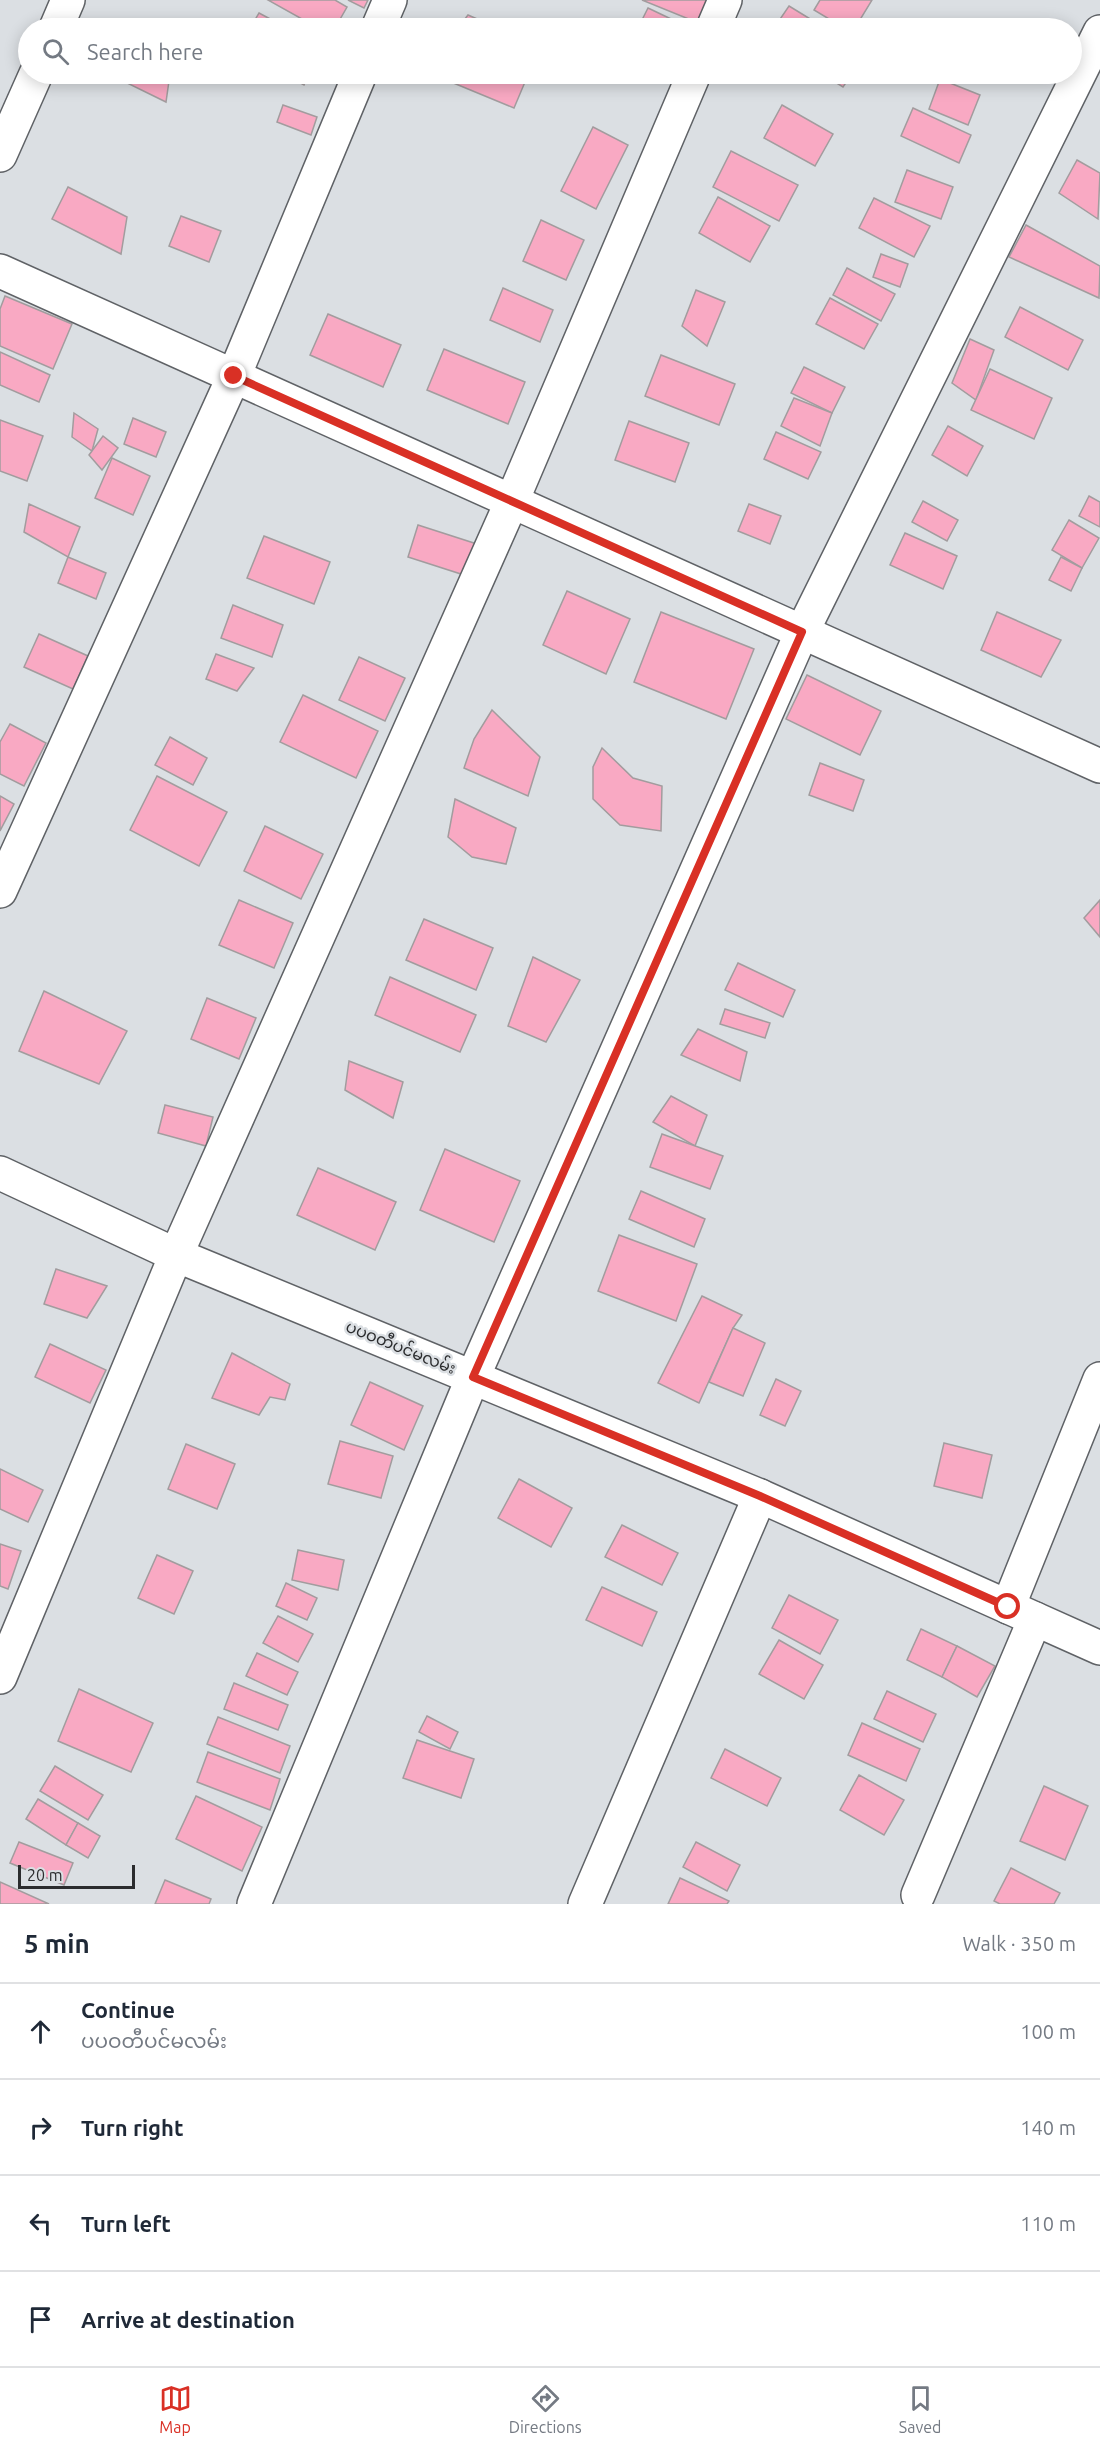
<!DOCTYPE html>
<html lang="en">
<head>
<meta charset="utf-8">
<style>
	:root { --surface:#fff; --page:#f2f2f3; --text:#1f2937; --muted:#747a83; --line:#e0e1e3; --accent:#d93025 }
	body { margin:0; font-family:Ubuntu,"Noto Sans Myanmar",sans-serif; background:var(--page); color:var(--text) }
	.scale { position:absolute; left:18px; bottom:15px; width:117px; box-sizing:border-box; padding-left:6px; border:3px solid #2b2c2e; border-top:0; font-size:16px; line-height:21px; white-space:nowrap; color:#2b2c2e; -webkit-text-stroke:4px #dbdfe3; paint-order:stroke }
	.stop { position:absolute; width:18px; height:18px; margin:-14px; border:4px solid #d93025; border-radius:50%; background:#fff }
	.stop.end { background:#d93025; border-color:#fff; box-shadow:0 2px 6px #0008 }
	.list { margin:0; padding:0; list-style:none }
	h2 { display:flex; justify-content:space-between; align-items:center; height:78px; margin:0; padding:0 24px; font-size:26px }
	h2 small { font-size:20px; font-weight:400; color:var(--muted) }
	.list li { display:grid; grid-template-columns:39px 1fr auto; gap:18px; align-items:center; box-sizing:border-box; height:96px; padding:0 24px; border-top:2px solid var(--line) }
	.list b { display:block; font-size:22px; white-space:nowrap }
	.list p { margin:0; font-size:20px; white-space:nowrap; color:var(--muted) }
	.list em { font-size:20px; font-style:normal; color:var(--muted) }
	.icon { flex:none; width:33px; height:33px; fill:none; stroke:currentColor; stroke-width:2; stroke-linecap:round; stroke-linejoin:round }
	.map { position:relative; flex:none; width:1100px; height:1904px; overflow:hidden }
	.search { position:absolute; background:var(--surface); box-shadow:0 3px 15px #0003; left:18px; right:18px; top:18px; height:66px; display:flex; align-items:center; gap:15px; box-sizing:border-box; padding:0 21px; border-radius:33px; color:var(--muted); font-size:22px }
	.sheet { height:462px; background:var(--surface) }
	nav { display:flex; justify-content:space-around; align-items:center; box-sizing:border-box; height:84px; border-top:2px solid var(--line); background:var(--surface); font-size:16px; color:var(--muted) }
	nav a { display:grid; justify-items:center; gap:3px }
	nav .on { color:var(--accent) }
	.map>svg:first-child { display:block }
	.building { fill:#f9a9c3; stroke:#a29c9e; stroke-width:1.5 }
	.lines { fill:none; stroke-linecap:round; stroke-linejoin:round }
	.minor-casing { stroke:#5f6266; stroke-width:36 }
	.minor { stroke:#fff; stroke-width:33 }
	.route { stroke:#d93025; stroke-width:8 }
	.labels { text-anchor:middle; stroke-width:5; stroke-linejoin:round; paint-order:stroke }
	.street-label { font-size:16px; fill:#2b2c2e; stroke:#dbdfe3 }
</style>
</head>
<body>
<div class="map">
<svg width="1100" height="1904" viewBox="0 0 1100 1904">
	<rect width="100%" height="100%" fill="#dbdfe3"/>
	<g class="building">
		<path d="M268,0H335L347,7L335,28H318Z"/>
		<path d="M348,0H368L364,8Z"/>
		<path d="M642,0H711L701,24Z"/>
		<path d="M820,0H872L855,28H844L814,10Z"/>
		<path d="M789,6L825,28H774Z"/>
		<path d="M648,8L690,28H638Z"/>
		<path d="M259,13L287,28H250Z"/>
		<path d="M468,15L498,28H458Z"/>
		<path d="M127,74H173L169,81L166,102L123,81Z"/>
		<path d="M284,74H308L304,85Z"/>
		<path d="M440,74H505L525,82L514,108L439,77Z"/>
		<path d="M822,74H852L843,87Z"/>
		<path d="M940,79L980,95L968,125L929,109Z"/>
		<path d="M283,105L317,117L311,135L277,122Z"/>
		<path d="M782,105L833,134L815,166L764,138Z"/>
		<path d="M913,108L971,135L959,163L901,136Z"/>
		<path d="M593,127L628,145L596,209L561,191Z"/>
		<path d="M731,151L798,185L779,221L713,187Z"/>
		<path d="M1077,160L1100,173L1098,219L1059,193Z"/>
		<path d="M907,170L953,187L941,219L895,202Z"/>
		<path d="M68,187L127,217L121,254L52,219Z"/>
		<path d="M718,197L770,226L750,262L699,233Z"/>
		<path d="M874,198L930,226L914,257L859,228Z"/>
		<path d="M181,216L221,231L209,262L169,246Z"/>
		<path d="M541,220L584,240L566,280L523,261Z"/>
		<path d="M1026,225L1100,266L1099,298L1009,257Z"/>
		<path d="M881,254L908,264L900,287L873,277Z"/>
		<path d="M847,268L895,294L881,321L833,295Z"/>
		<path d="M503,288L553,310L540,342L490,320Z"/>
		<path d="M696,290L725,302L707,346L682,326Z"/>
		<path d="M5,296L72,324L53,369L0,346V309Z"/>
		<path d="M830,298L878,324L864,349L816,324Z"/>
		<path d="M1020,307L1083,340L1068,370L1005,337Z"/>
		<path d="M328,314L401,345L383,387L310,355Z"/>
		<path d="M970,339L994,350L976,400L952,383Z"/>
		<path d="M444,349L525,382L508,424L427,390Z"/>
		<path d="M0,352L50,375L39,402L0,385Z"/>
		<path d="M661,355L735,384L719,425L645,396Z"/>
		<path d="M804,367L845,387L832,413L791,393Z"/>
		<path d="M990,369L1052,398L1034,439L971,410Z"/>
		<path d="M794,398L832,413L820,446L781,426Z"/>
		<path d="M74,413L98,429L92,451L72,437Z"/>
		<path d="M133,418L166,432L156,457L124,444Z"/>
		<path d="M0,420L43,436L27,481L0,471Z"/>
		<path d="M629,421L689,443L675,482L615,460Z"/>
		<path d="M948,426L983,446L967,476L932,455Z"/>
		<path d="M776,432L821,452L808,479L764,459Z"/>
		<path d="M103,436L118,448L102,470L89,455Z"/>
		<path d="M112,458L150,476L133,515L95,498Z"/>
		<path d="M1089,496L1100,502V527L1079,516Z"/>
		<path d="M923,501L958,520L947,541L912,522Z"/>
		<path d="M29,504L80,527L68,557L24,532Z"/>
		<path d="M749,504L781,516L770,544L738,531Z"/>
		<path d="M1069,520L1099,538L1082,568L1052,550Z"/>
		<path d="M418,525L480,545L461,574L408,557Z"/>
		<path d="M905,533L957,556L943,589L890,565Z"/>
		<path d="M264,536L330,562L314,604L247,578Z"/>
		<path d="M68,557L106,573L96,599L58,583Z"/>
		<path d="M1061,557L1082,568L1071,591L1049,580Z"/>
		<path d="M567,591L630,619L606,674L543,645Z"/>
		<path d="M233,605L283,625L272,657L221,638Z"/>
		<path d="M661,612L754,649L726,719L634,682Z"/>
		<path d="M997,612L1061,640L1041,677L981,650Z"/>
		<path d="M39,634L88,656L73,689L24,667Z"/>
		<path d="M216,654L254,668L237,691L206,679Z"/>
		<path d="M359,657L405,678L385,721L339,700Z"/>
		<path d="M807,675L881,711L860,755L786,719Z"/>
		<path d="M303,695L378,731L356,778L280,742Z"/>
		<path d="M492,710L540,757L528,796L464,768L474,739Z"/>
		<path d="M10,724L46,743L24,786L0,774V742Z"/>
		<path d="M170,737L207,758L193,785L155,765Z"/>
		<path d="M602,748L633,778L662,786L661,831L620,825L593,799V767Z"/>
		<path d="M820,763L864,780L853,811L809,795Z"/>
		<path d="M157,776L227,812L199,866L130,830Z"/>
		<path d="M0,796L14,804L0,831Z"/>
		<path d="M455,799L516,828L506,864L472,857L448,837Z"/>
		<path d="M265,826L323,854L301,899L244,871Z"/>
		<path d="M239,900L293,923L274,968L219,945Z"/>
		<path d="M1100,900V937L1084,918Z"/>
		<path d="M424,919L493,948L476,990L406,960Z"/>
		<path d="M533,957L580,980L546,1042L508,1026Z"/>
		<path d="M738,963L795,990L783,1017L725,990Z"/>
		<path d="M390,977L476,1015L460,1052L375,1015Z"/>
		<path d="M44,991L127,1031L99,1084L19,1051Z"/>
		<path d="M207,998L256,1018L239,1059L191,1039Z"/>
		<path d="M725,1009L770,1023L765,1038L720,1024Z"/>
		<path d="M698,1029L747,1052L740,1081L681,1055Z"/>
		<path d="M349,1061L403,1082L393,1118L345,1090Z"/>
		<path d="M671,1096L707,1115L695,1146L653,1122Z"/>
		<path d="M165,1105L213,1117L206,1146L158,1133Z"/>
		<path d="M662,1134L723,1156L710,1189L650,1167Z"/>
		<path d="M445,1149L520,1181L494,1242L420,1210Z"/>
		<path d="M318,1168L396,1202L375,1250L297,1215Z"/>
		<path d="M641,1191L705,1219L694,1247L629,1219Z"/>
		<path d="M619,1235L697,1264L676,1321L598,1291Z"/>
		<path d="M56,1269L107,1286L87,1318L44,1304Z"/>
		<path d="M702,1296L742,1315L733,1328L699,1403L658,1383Z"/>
		<path d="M733,1328L765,1343L743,1396L709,1382Z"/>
		<path d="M50,1344L106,1370L90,1403L35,1377Z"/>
		<path d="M232,1353L290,1384L285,1400L270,1397L259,1415L212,1398Z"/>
		<path d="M776,1379L801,1391L785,1426L760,1415Z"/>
		<path d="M370,1382L423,1406L404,1450L351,1425Z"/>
		<path d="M340,1441L393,1456L381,1498L328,1484Z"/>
		<path d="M944,1443L992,1455L982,1498L934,1486Z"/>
		<path d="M186,1444L235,1464L217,1509L168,1489Z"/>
		<path d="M0,1469L43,1490L28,1522L0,1509Z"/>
		<path d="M519,1479L572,1508L551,1547L498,1518Z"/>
		<path d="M622,1525L678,1553L662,1585L605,1557Z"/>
		<path d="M0,1544L21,1551L8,1589L0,1586Z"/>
		<path d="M298,1550L344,1560L338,1590L292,1580Z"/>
		<path d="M157,1555L193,1571L174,1614L138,1598Z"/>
		<path d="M286,1583L317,1598L307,1620L276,1606Z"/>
		<path d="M602,1587L657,1612L642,1646L586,1620Z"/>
		<path d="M789,1595L838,1620L820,1654L772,1628Z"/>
		<path d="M278,1616L313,1634L298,1662L263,1643Z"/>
		<path d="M921,1629L957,1646L942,1677L907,1660Z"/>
		<path d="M779,1640L823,1665L804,1699L759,1674Z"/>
		<path d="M957,1646L995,1666L977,1697L942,1677Z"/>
		<path d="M257,1653L298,1672L287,1695L246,1676Z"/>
		<path d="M234,1683L288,1705L278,1730L224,1709Z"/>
		<path d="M79,1689L153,1723L131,1772L58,1741Z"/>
		<path d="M887,1691L936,1714L923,1742L874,1719Z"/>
		<path d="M427,1716L458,1732L450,1749L419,1732Z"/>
		<path d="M218,1717L290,1746L280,1773L207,1744Z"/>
		<path d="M862,1723L920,1749L906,1781L848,1755Z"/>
		<path d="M417,1740L474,1759L461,1798L403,1778Z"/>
		<path d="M725,1749L781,1778L767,1806L711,1778Z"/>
		<path d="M208,1752L280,1779L270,1810L197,1782Z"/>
		<path d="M55,1766L103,1795L88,1820L40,1791Z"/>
		<path d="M859,1775L904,1800L884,1835L840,1810Z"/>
		<path d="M1044,1786L1088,1806L1065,1860L1020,1841Z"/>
		<path d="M196,1796L262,1827L242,1871L176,1839Z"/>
		<path d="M38,1799L78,1823L66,1845L26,1819Z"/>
		<path d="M78,1823L100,1836L88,1858L66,1845Z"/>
		<path d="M19,1842L73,1863L64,1885L10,1863Z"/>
		<path d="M696,1842L740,1865L727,1891L683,1867Z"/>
		<path d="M1011,1868L1060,1893L1054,1904H1000L994,1901Z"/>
		<path d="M680,1878L729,1901L727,1904H668Z"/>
		<path d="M165,1880L211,1899L209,1904H155Z"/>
		<path d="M0,1882L49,1904H0Z"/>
	</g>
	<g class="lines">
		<defs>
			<g id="minor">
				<path d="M56,28L68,0"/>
				<path d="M378,28L390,0"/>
				<path d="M713,28L725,0"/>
				<path d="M0,155L36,74"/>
				<path d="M0,271L1100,766"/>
				<path d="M0,891L234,376L360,74"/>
				<path d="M0,1173L176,1255L760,1496L1100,1648"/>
				<path d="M1008,1607L1100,1379"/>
				<path d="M0,1677L176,1255L512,501L694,74"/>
				<path d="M918,1895L1035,1619"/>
				<path d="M254,1904L473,1377L802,632L1100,32"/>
				<path d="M585,1904L760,1496"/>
			</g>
		</defs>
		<use href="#minor" class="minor-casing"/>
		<use href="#minor" class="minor"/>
	</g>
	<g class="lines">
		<path class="route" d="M234,376L802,632L473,1377L760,1496L1008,1607"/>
	</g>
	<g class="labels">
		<g class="street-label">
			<text transform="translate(401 1347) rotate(22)" y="6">ပပဝတီပင်မလမ်း</text>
		</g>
	</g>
</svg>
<div class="scale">20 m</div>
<div class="stop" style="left:1008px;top:1607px"></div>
<div class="stop end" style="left:234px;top:376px"></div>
<div class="search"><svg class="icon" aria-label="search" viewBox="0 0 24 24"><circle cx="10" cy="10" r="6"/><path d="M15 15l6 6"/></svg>Search here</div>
</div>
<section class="sheet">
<h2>5 min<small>Walk · 350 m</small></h2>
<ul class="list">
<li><svg class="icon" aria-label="ahead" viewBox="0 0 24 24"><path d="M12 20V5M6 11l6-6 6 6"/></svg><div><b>Continue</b><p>ပပဝတီပင်မလမ်း</p></div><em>100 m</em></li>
<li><svg class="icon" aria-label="right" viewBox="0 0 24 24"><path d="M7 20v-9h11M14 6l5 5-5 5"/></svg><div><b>Turn right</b></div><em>140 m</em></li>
<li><svg class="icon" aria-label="left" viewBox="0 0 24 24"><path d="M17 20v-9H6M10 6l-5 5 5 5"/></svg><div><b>Turn left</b></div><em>110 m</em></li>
<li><svg class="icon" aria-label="arrive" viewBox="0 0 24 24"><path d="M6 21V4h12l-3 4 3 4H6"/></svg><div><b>Arrive at destination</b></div></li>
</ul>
</section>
<nav>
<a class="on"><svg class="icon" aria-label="map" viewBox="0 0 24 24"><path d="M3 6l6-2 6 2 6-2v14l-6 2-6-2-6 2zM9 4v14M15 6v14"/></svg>Map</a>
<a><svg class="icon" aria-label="directions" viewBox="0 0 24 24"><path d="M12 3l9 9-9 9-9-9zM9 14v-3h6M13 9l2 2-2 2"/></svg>Directions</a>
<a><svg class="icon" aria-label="saved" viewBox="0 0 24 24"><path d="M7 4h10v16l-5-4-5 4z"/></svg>Saved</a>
</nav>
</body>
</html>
